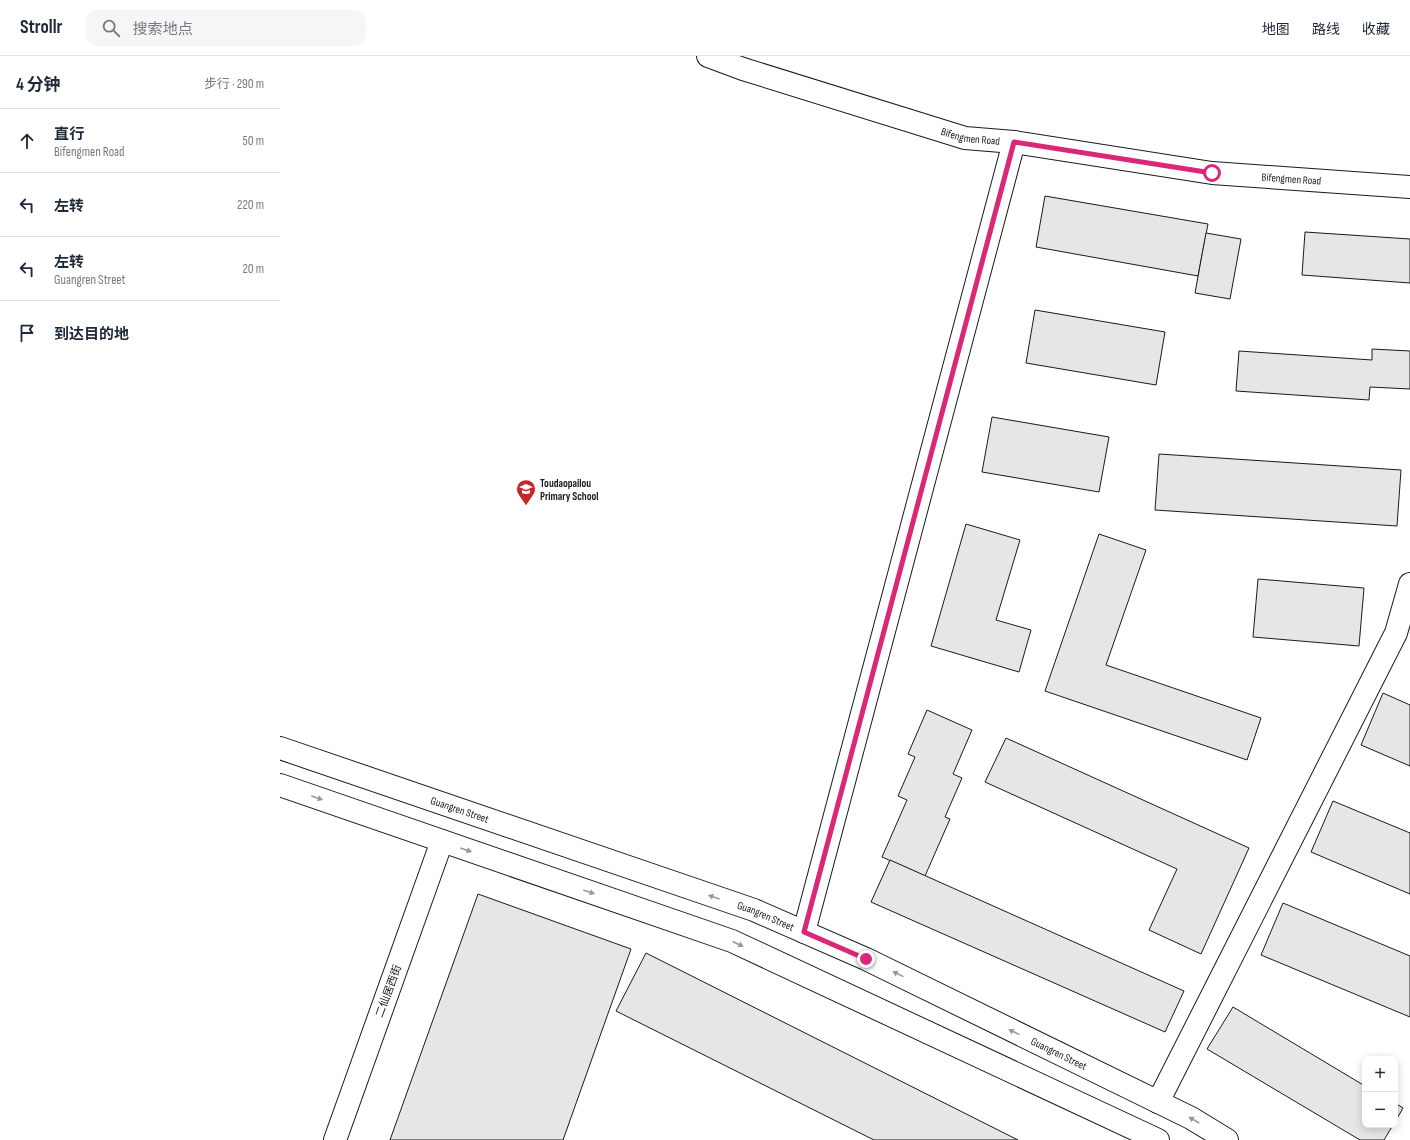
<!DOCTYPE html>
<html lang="zh">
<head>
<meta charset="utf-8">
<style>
	:root { --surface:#fff; --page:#f6f6f7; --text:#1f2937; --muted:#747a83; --line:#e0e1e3 }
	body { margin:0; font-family:"Sofia Sans Condensed","Noto Sans SC",sans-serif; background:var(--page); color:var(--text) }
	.controls { position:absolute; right:12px; bottom:12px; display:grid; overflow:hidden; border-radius:8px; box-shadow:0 2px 10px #0003 }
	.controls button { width:36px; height:36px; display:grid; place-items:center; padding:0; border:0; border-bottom:1px solid var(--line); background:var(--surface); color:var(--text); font:20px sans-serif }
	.stop { position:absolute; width:12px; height:12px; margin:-9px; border:3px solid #db2777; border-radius:50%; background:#fff }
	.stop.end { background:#db2777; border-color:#fff; box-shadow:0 1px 4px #0008 }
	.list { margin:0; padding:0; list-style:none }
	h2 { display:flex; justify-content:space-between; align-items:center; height:52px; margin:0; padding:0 16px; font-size:17px }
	h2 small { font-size:13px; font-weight:400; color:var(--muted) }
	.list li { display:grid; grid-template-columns:26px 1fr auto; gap:12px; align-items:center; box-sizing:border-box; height:64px; padding:0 16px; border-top:1px solid var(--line) }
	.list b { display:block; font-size:15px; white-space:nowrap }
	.list p { margin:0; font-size:13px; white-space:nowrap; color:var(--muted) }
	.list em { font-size:13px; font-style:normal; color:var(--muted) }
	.icon { flex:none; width:22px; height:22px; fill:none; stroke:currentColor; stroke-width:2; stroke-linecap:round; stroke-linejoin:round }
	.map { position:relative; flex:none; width:1130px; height:1084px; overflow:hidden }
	header { display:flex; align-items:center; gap:24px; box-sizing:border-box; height:56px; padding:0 20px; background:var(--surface); border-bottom:1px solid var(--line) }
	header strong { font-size:19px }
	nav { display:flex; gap:22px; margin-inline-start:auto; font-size:14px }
	.search { width:280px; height:36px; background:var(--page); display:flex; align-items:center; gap:10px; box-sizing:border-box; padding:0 14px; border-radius:12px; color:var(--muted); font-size:15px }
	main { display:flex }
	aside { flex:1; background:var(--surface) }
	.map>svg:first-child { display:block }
	.building { fill:#e6e6e6; stroke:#1a1a1a }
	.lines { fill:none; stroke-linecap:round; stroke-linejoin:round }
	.minor-casing { stroke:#1a1a1a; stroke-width:24 }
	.major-casing { stroke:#1a1a1a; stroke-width:24 }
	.minor { stroke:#fff; stroke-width:22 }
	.major { stroke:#fff; stroke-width:22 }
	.oneway { fill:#989898 }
	.route { stroke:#db2777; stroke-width:5 }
	.labels { text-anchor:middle; stroke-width:3; stroke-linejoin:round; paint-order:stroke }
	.street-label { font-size:11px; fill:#1a1a1a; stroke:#fff }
	.poi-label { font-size:11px; font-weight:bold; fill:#1a1a1a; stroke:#fff; text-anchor:start }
</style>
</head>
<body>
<header>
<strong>Strollr</strong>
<div class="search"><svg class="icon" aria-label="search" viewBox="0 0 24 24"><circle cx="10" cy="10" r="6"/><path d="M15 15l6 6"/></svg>搜索地点</div>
<nav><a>地图</a><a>路线</a><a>收藏</a></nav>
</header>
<main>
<aside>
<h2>4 分钟<small>步行 · 290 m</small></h2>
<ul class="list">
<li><svg class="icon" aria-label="ahead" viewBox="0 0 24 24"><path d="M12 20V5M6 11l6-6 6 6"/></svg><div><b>直行</b><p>Bifengmen Road</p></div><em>50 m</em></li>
<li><svg class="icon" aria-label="left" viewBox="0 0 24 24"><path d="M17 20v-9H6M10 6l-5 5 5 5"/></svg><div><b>左转</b></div><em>220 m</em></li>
<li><svg class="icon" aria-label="left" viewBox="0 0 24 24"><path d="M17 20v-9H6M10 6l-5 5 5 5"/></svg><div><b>左转</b><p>Guangren Street</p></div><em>20 m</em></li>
<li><svg class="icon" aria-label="arrive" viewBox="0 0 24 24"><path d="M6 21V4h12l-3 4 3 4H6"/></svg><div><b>到达目的地</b></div></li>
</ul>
</aside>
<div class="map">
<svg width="1130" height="1084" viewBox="0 0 1130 1084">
	<rect width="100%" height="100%" fill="#fff"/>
	<g class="building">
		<path d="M765,140L928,168L918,220L756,191Z"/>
		<path d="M1025,176L1130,183V227L1022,219Z"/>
		<path d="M926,177L961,183L950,243L915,237Z"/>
		<path d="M755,254L885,276L876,329L746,307Z"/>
		<path d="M1092,293L1130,295V333L1090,331L1089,344L956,335L959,295L1092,304Z"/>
		<path d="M712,361L829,381L819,436L702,416Z"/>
		<path d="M879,398L1121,414L1117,470L875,454Z"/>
		<path d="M686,468L740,484L716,564L751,574L739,616L651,590Z"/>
		<path d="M819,478L866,494L826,609L981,662L967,704L765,635Z"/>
		<path d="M978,523L1084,532L1079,590L973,581Z"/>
		<path d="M1103,637L1130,649V710L1081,689Z"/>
		<path d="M647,654L692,674L673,718L682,722L665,761L670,763L645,820L602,801L627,744L618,740L635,701L628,698Z"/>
		<path d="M726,682L969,792L921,898L869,874L897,813L705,726Z"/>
		<path d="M1053,745L1130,777V838L1031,796Z"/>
		<path d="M610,804L904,935L885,976L591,846Z"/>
		<path d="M198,838L351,893L283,1084H110Z"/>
		<path d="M1003,847L1130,900V961L981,899Z"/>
		<path d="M366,897L738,1084H594L336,955Z"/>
		<path d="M953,951L1085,1030V1069H1113L1104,1084H1080L927,993Z"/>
		<path d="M1115,1047L1123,1052L1115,1066Z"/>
	</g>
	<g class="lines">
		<defs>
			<g id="minor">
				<path id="s1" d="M428,0L463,13L685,82L734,86L932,117L1130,131"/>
				<path d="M524,876L734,86"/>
				<path d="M878,1046L1116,577L1130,528"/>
				<path d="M55,1084L162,785"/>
			</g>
			<g id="major">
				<path id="s2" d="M0,692L474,854L586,903L911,1062L947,1084"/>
				<path d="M0,729L452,885L878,1084"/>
			</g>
		</defs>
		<use href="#minor" class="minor-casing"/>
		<use href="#major" class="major-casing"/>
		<use href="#minor" class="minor"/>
		<use href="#major" class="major"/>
	</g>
	<defs><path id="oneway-solid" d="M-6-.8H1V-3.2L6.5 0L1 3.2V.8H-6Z"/></defs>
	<g class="oneway">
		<use href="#oneway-solid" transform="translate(37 742) rotate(19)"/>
		<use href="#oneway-solid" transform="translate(186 794) rotate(19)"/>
		<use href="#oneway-solid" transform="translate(309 836) rotate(19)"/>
		<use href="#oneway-solid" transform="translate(434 841) rotate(-161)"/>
		<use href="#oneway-solid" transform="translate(458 888) rotate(25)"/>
		<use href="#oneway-solid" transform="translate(618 918) rotate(-154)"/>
		<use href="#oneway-solid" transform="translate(734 976) rotate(-154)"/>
		<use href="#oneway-solid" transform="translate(914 1064) rotate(-150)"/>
	</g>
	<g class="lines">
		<path class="route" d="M586,903L524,876L734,86L932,117"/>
	</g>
	<defs>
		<symbol id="school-pin" viewBox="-11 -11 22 30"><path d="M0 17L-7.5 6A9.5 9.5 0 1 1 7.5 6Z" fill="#c62828" stroke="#fff"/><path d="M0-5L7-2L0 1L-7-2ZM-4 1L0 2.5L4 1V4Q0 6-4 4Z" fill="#fff"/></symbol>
	</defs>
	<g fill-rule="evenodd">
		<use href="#school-pin" x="235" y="422" width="22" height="30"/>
	</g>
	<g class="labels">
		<g class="street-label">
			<text dy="4" stroke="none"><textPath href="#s1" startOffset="275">Bifengmen Road</textPath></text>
			<text dy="4" stroke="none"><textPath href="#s1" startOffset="599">Bifengmen Road</textPath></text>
			<text dy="4" stroke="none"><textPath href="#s2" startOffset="190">Guangren Street</textPath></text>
			<text dy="4" stroke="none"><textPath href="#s2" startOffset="514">Guangren Street</textPath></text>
			<text transform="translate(108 935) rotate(-70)" y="4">二仙居西街</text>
			<text dy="4" stroke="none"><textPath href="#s2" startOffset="838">Guangren Street</textPath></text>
		</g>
		<g class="poi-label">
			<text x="260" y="431">Toudaopailou<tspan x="260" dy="13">Primary School</tspan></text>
		</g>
	</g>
</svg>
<div class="controls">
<button>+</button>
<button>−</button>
</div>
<div class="stop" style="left:932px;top:117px"></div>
<div class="stop end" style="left:586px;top:903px"></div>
</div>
</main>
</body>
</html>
